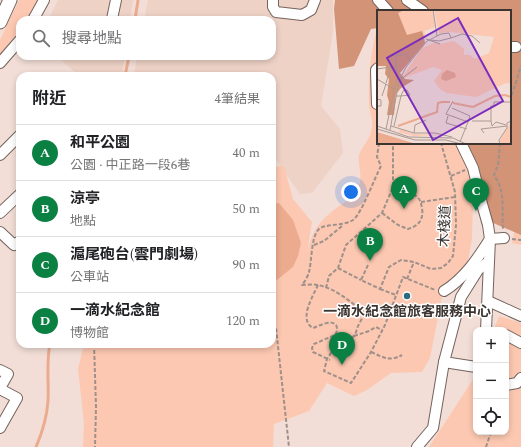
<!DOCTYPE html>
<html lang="zh-TW">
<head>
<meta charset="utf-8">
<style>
	:root { --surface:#fff; --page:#f2f2f2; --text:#202124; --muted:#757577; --line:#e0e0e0; --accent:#0b8043 }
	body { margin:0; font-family:Spectral,"Noto Sans TC",serif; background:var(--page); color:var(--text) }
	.controls { position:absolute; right:12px; bottom:12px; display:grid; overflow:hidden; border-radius:8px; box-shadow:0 2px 6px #0003 }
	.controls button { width:36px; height:36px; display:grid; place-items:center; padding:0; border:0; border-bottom:1px solid var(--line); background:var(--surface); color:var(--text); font:20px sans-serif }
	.you { position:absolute; left:351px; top:192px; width:14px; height:14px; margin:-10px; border:3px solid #fff; border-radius:50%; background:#1a73e8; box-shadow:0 0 0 6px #1a73e833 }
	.badge { display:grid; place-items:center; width:26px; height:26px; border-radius:50%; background:var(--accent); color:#fff; font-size:13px; font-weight:700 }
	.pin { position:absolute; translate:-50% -33px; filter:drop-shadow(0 1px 2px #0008) }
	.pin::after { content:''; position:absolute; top:21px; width:14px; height:12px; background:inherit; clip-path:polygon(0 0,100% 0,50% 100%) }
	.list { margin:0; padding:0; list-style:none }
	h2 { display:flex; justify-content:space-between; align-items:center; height:52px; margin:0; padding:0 16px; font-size:17px }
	h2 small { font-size:13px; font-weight:400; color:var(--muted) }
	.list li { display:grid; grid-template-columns:26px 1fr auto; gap:12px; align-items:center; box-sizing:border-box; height:56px; padding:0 16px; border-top:1px solid var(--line) }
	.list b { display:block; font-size:15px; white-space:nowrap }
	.list p { margin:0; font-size:13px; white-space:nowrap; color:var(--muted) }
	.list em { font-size:13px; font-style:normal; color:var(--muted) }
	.icon { flex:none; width:22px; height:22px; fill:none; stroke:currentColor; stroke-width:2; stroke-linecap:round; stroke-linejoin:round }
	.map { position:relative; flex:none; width:521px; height:447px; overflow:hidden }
	.search { position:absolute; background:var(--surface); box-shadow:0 2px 6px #0003; left:16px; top:16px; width:260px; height:44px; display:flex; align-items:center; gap:10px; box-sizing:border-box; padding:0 14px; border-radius:12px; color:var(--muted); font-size:15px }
	.panel { position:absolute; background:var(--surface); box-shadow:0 2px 6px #0003; left:16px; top:72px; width:260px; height:276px; border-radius:12px }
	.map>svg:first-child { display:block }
	.built { fill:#eed2c6 }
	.green { fill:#fcc8b1 }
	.forest { fill:#d29377 }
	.water { fill:#ecab8e }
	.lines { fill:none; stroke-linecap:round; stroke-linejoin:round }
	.stream { stroke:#ecab8e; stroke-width:3 }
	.minor-casing { stroke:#74635c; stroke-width:12 }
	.major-casing { stroke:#74635c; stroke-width:15 }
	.path { stroke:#9e908a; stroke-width:2; stroke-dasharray:4 2; stroke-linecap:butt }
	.minor { stroke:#fff; stroke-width:10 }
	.major { stroke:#fff; stroke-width:13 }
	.poi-dot { fill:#2c6a80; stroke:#fff; stroke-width:1.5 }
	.labels { text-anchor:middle; stroke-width:3; stroke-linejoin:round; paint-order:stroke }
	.street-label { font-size:14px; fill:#3b3430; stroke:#fff }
	.poi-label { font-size:14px; font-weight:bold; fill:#3b3430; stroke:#fff }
	.inset-river { fill:none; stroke:#ecab8e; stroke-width:2 }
	.inset-road { fill:none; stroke:#a99a94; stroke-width:1 }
	.view { fill:#7b2cbf; fill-opacity:0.15; stroke:#7b2cbf; stroke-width:2 }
	.inset-edge { fill:none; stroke:#3b3430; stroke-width:2 }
</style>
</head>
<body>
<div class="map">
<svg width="521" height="447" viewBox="0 0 521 447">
	<rect width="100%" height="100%" fill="#f2ded6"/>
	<g class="built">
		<path d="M58,0H133L130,20H48Z"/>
		<path d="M148,0H333V32L321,106L340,129L343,153L312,193L300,194L272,154V76H134L137,56H272V20H144Z"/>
		<path d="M57,56H125L122,76H79Z"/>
	</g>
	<g class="green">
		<path d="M19,0H40L27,20H20V30L0,55V40Z"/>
		<path d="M378,25V143H456L466,165L473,197L472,239L467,266L443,292L430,358L422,372L391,373L367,390L354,396L327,383L309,411L274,424L273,447H83L84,423L78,369L84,344H272V167L284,166L293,199L312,222L307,253C311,236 316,225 329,214C339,205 352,200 358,188C364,175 357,165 359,155C362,146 371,139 372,127C373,119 369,111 369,103C368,76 371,50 378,25Z"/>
		<path d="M521,202V245L512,243Z"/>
		<path d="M499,316L521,323V447H429L476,375V432H506V330H494Z"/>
	</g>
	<path class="forest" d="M335,0H521V235L491,222L479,168L467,143H510V11H378V28L371,29L354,66L339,69L334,9Z"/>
	<path class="water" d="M279,203L293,220L301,243L298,256L293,267L272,284V204Z"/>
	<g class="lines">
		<g class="stream">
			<path d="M135,20L138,0"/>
			<path d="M125,76L129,56"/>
			<path d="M36,447C42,433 47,416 48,401C49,382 46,363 50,344"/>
		</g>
		<defs>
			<g id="minor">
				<path d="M273,0V7L276,12L302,15L311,10L315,0"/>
				<path d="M378,0L388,11"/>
				<path d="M407,0L423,11"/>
				<path d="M112,19L116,0"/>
				<path d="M33,20L44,0"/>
				<path d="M510,47H516"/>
				<path d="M0,63L20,40"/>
				<path d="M377,104L376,70L378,68"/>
				<path d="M461,143L473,168L482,204L488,225L490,239L486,330"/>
				<path d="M0,155L20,135"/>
				<path d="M0,213L20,194"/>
				<path d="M0,232L14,245L20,241"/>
				<path d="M444,291C464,279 478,258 490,239L504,238"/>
				<path d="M488,301L521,316"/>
				<path d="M506,335L521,343"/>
				<path d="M476,367L444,362L461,297L478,270L489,261"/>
				<path d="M0,370L8,374L0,388"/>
				<path d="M506,385L517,383L521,378"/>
				<path d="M0,389L17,398L0,428"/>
				<path d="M417,447L433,428L444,362"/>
			</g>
			<path id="major" d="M0,22L10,0"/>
		</defs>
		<use href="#minor" class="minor-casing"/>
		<use href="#major" class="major-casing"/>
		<g class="path">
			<path d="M510,101L521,66"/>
			<path d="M379,143L377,157L381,166C375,177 361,215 353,220C342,227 324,223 318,230C311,239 312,260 309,272C308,276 305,281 302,285C307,285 313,284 318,285C335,288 352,303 365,313L358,326L355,335L346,343L335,347L327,359L324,371L351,383L371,352L385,325L403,277L435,290"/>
			<path d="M500,143L498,165L494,175C496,179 499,183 500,187C504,198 502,217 503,230"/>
			<path d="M451,176L465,170"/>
			<path d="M421,202L455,197"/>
			<path d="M382,213L398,225L408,229C418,226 424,220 422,208C421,204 421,200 417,197C412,191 401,189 393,187"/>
			<path d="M512,239L521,240"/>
			<path d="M314,245L324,241L342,226"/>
			<path d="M368,265L361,280L380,289L389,267L401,260L414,262L431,269L441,268L448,263L453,256L456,225L455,192L441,143"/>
			<path d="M338,268L361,280"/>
			<path d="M407,279L414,262"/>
			<path d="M318,285C313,296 298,320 313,328C319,326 331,319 336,325C338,329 337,332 335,335L314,344L312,348L313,352L330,360"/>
			<path d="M326,288L329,276L338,268L346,245L382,213L393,187V143"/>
			<path d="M380,289L396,295"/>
			<path d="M272,324L276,328L289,447"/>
			<path d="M354,336L369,331L376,327L382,330"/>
			<path d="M94,344L96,407L95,447"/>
			<path d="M371,352C383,357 389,362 402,355"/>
			<path d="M486,447L491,432"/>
		</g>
		<use href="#minor" class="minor"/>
		<use href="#major" class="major"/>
	</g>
	<circle class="poi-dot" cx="407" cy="296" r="4"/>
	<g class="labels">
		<g class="street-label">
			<text transform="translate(444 226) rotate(-87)" y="5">木棧道</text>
		</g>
		<g class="poi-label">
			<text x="407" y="316">一滴水紀念館旅客服務中心</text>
		</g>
	</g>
	<g transform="translate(377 10)">
		<rect width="134" height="134" fill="#f2ded6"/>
		<path d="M18,0H55L59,17L47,21L49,28L32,33ZM57,0H134V74L129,73L99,87L70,83L63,79L57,71L65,60L56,57L24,69L45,38L57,33L63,34L77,31L87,39V45H93L98,49L112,43L117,27L73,22L62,23ZM134,112V134H124L123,130ZM23,119L37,124L66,125L37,126L22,122Z" fill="#fcc8b1"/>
		<path d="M0,0H27L21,3L30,25L45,21L47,27L48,33L23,63L28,69L37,70L24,78L19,84L17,105H10L12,92L10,85L12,69L8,64L9,56H0Z" fill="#d29377"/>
		<path d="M70,60L78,63L79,67L69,71L64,69L65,64ZM0,122L36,133L77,134H0Z" fill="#ecab8e"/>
		<path class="inset-river" d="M76,93L96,97L118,86L128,85L134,87M21,116L60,102L61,93L65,92H73"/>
		<path class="inset-road" d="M56,0L60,26M74,28L85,24L95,26L103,33M49,29L63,34M19,46L29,44L33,51M0,59L14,57L9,73M0,69L17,79M23,70L40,57M5,86L9,74M0,89L4,90V96H0M76,91L69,104L91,112L83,132M75,98L93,106L91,112M71,106L69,113L90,119M95,111H114V96H117V92H134M114,111L115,116L119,112L129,115M0,116L32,127L76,128L89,134M14,116L37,123H58L75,127M17,116L24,86L33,85L30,80L26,81L24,86H19M0,119L38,130H69L84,134M9,119L20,67L18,44M13,120L22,71L29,57L50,31L64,24L72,23L74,28L62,31L54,30M37,123L38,115L49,110M107,123L104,119L130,116M123,134L122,130L130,118V113L134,111"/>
		<path class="view" d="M81,8L126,91L56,130L10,48Z"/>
		<rect width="134" height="134" class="inset-edge"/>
	</g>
</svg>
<div class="controls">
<button>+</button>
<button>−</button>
<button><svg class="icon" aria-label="locate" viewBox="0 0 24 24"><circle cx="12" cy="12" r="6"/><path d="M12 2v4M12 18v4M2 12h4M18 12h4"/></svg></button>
</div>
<div class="you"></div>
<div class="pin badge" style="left:404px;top:209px">A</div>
<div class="pin badge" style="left:370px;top:261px">B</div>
<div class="pin badge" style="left:476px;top:211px">C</div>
<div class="pin badge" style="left:342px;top:365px">D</div>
<div class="search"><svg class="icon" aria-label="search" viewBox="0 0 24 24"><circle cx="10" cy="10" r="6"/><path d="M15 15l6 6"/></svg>搜尋地點</div>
<section class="panel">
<h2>附近<small>4筆結果</small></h2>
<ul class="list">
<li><span class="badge">A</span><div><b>和平公園</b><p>公園 · 中正路一段6巷</p></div><em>40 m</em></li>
<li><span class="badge">B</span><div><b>涼亭</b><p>地點</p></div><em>50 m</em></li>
<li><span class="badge">C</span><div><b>滬尾砲台(雲門劇場)</b><p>公車站</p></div><em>90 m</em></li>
<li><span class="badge">D</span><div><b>一滴水紀念館</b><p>博物館</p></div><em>120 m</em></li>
</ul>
</section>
</div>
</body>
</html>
